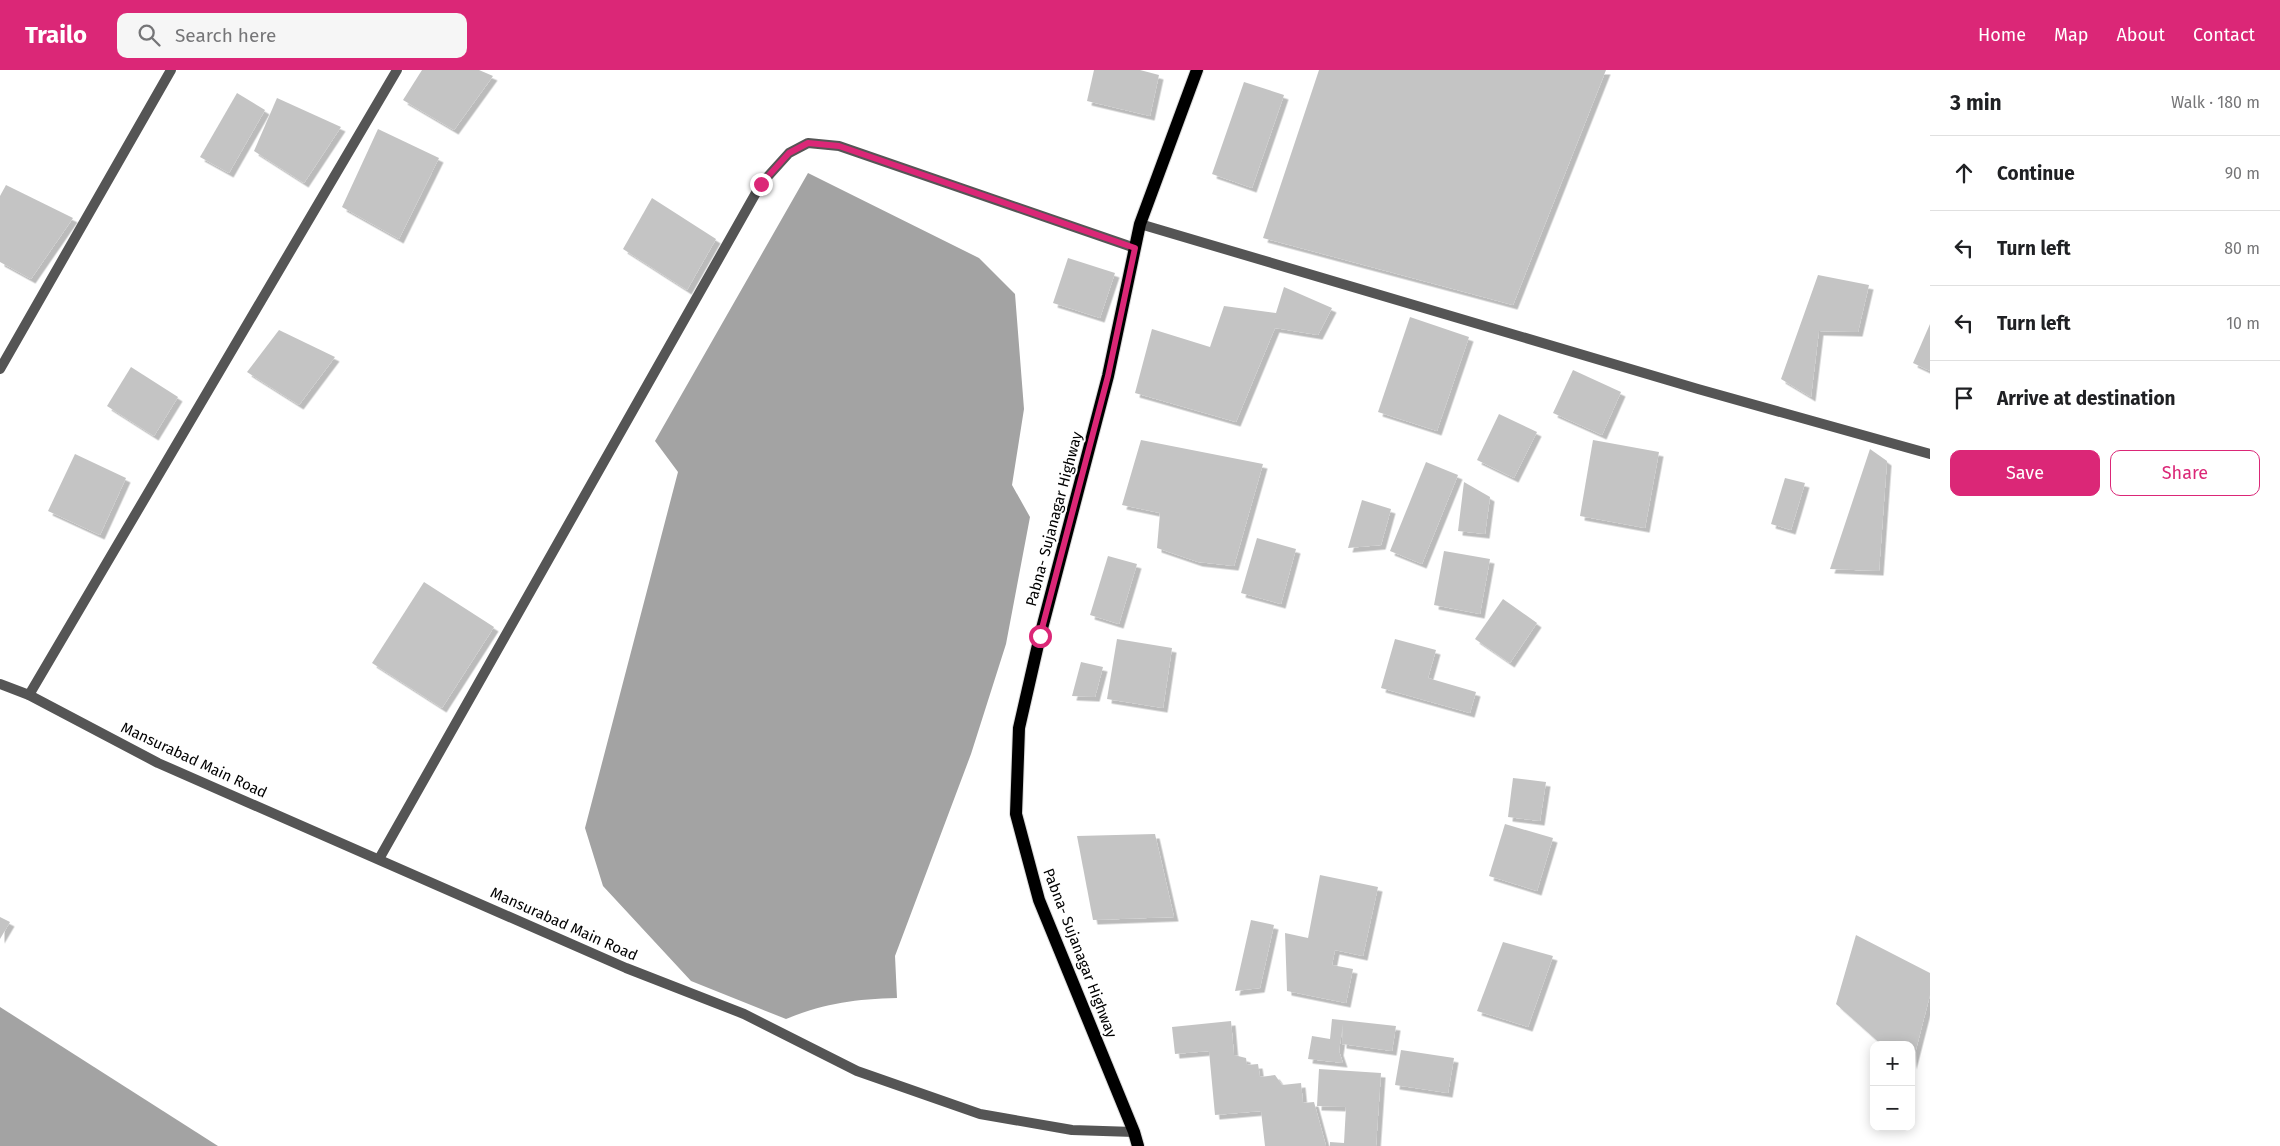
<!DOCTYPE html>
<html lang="en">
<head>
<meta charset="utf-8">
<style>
	:root { --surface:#fff; --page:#f6f6f6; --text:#202124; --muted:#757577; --line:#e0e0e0; --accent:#db2777 }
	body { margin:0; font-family:"Fira Sans",sans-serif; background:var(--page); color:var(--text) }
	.controls { position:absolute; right:15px; bottom:15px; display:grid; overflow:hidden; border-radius:10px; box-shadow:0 2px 12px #0003 }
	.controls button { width:45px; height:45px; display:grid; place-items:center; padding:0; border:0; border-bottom:1px solid var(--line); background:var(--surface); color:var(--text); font:25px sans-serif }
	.stop { position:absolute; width:15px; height:15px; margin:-11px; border:4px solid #db2777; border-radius:50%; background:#fff }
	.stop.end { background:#db2777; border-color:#fff; box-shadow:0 1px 5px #0008 }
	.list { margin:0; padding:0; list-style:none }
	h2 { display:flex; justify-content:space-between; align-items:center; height:65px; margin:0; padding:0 20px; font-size:21px }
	h2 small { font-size:16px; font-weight:400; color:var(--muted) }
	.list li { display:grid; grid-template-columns:32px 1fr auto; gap:15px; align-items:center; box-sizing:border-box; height:75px; padding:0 20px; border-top:1px solid var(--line) }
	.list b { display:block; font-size:19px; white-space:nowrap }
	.list em { font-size:16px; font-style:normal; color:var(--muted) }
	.actions { display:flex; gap:10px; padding:15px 20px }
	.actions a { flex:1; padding:11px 0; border:1px solid var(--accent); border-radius:10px; text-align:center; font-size:18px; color:var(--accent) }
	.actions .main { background:var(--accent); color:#fff }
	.icon { flex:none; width:28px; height:28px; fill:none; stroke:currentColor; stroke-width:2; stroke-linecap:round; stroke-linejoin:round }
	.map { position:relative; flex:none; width:1930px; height:1076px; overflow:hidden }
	header { display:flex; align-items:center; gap:30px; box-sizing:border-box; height:70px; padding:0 25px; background:var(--accent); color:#fff }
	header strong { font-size:24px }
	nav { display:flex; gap:28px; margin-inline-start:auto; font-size:18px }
	.search { width:350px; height:45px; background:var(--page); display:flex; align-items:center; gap:12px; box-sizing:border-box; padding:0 18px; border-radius:10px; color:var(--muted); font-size:19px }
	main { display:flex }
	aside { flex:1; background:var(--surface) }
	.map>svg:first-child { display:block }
	.water { fill:#a3a3a3 }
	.building { fill:#c4c4c4; filter:url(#shadow) }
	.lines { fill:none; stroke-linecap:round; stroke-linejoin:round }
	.primary-casing { stroke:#dbdbdb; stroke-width:14 }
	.street { stroke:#555; stroke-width:10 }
	.primary { stroke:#000; stroke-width:12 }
	.route { stroke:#db2777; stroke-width:6 }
	.labels { text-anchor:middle; stroke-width:4; stroke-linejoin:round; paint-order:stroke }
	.street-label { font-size:15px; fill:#000; stroke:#fff }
</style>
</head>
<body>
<header>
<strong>Trailo</strong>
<div class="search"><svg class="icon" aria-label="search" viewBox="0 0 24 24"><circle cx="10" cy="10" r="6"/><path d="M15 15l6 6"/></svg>Search here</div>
<nav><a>Home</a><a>Map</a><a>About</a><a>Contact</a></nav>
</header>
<main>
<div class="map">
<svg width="1930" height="1076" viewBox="0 0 1930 1076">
	<defs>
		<filter id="shadow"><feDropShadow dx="4.5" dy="4.5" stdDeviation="0" flood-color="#0004"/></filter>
	</defs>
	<rect width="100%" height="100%" fill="#fff"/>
	<g class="water">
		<path d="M808,103L979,188L1015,224L1024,339L1012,415L1030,447L1006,574L971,684L895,886L897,928C855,929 826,933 786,949L691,911L603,816L585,758L678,402L655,371Z"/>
		<path d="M0,937L218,1076H0Z"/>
	</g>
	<g class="building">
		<path d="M422,0H479L493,6L454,60L403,30Z"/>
		<path d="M1094,0H1140L1159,5L1150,46L1087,31Z"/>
		<path d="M1319,0H1606L1513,235L1263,168Z"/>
		<path d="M1244,12L1284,25L1252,118L1212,104Z"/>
		<path d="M237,23L265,40L229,103L200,87Z"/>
		<path d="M277,28L341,57L304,113L254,81Z"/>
		<path d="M378,59L439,88L399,169L342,137Z"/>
		<path d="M6,115L73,148L31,209L0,192V126Z"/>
		<path d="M652,128L716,169L687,220L623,179Z"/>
		<path d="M1068,188L1115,203L1100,248L1053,233Z"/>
		<path d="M1818,205L1869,215L1858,262L1819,261L1811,327L1781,309Z"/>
		<path d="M1284,217L1332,238L1318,265L1275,258L1236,352L1135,323L1152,259L1210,277L1224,236L1276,243Z"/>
		<path d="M1410,247L1469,267L1437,361L1378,342Z"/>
		<path d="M1930,254V301L1913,293Z"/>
		<path d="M279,260L335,287L299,335L247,302Z"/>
		<path d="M131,297L178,327L154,366L107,336Z"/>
		<path d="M1573,300L1621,322L1602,365L1553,343Z"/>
		<path d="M1499,344L1537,362L1514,408L1477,390Z"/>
		<path d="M1141,370L1263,394L1234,496L1198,492L1157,478L1160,443L1122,435Z"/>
		<path d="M1593,370L1659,382L1645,458L1580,446Z"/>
		<path d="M1870,379L1887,391L1879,501L1830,499Z"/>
		<path d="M75,384L126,408L100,465L48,441Z"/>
		<path d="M1426,392L1458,405L1422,494L1390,481Z"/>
		<path d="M1785,408L1805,413L1791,460L1771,454Z"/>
		<path d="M1464,412L1490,427L1485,464L1458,461Z"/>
		<path d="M1362,430L1391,439L1381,475L1348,478Z"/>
		<path d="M1257,468L1296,479L1281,534L1241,523Z"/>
		<path d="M1444,481L1490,489L1480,544L1434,535Z"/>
		<path d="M1108,486L1137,494L1119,554L1090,545Z"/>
		<path d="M424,512L494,557L442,638L372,593Z"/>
		<path d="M1503,529L1537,553L1510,593L1475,569Z"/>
		<path d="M1117,569L1172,578L1163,638L1107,629Z"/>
		<path d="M1395,569L1436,580L1428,608L1476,622L1470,643L1381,618Z"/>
		<path d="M1081,592L1103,597L1095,627L1072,626Z"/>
		<path d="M1513,708L1546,712L1540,751L1508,747Z"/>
		<path d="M1505,754L1553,768L1537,821L1489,806Z"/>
		<path d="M1155,764L1174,847L1093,850L1077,766Z"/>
		<path d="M1320,805L1378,817L1363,886L1335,880L1332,895L1353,899L1346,933L1287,921L1285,863L1308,868Z"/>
		<path d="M0,847L10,852L0,869Z"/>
		<path d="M1251,850L1274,855L1260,918L1235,921Z"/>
		<path d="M1856,865L1930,903V925L1912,995L1911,975H1882L1836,934Z"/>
		<path d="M1503,872L1553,886L1528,957L1477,941Z"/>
		<path d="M1332,949L1396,956L1392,981L1342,974L1343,954L1339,981L1343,993L1308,989L1312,966L1330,969Z"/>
		<path d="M1231,951L1234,985L1246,988L1247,995L1258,994L1260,1007L1275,1005L1282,1015L1301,1013L1303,1033L1314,1032L1326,1076H1265L1261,1041L1215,1045L1209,981L1175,984L1172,957Z"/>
		<path d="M1401,980L1454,988L1448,1023L1395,1015Z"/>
		<path d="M1319,999L1381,1003L1376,1076H1330V1072L1344,1073L1346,1037L1317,1036Z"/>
	</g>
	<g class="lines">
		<defs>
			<path id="primary" d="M1138,1076L1134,1062L1039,830L1016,744L1019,658L1040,566L1108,306L1140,154L1197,0"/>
		</defs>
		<use href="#primary" class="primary-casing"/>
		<g class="street">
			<path d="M1140,154L1698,319L1930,384"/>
			<path d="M0,299L171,0"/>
			<path d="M0,614L29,625L158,693L626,898L744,944L857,1001L980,1044L1072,1060L1134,1062"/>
			<path d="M29,625L397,0"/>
			<path d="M379,789L761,114L789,83L808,73L839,76L1135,178"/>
		</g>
		<use href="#primary" class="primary"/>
	</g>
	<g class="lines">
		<path class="route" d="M761,114L789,83L808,73L839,76L1135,178L1108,306L1040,566"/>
	</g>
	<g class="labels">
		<g class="street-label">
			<text transform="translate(1054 449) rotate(-75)" y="5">Pabna- Sujanagar Highway</text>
			<text transform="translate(194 690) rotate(25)" y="5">Mansurabad Main Road</text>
			<text transform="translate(564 854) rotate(24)" y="5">Mansurabad Main Road</text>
			<text transform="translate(1080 883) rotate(69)" y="5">Pabna- Sujanagar Highway</text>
		</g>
	</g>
</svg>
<div class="controls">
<button>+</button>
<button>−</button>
</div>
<div class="stop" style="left:1040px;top:566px"></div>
<div class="stop end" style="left:761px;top:114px"></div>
</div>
<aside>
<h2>3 min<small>Walk · 180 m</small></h2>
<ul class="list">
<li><svg class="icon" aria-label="ahead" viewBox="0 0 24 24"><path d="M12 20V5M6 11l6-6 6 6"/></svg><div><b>Continue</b></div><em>90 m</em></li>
<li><svg class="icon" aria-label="left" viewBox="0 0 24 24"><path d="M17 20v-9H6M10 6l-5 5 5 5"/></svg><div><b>Turn left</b></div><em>80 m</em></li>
<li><svg class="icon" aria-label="left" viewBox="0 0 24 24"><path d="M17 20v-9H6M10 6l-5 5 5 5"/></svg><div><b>Turn left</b></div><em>10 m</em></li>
<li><svg class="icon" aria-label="arrive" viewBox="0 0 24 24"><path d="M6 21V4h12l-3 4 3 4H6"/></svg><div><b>Arrive at destination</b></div></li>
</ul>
<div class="actions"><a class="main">Save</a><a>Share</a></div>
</aside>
</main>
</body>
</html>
